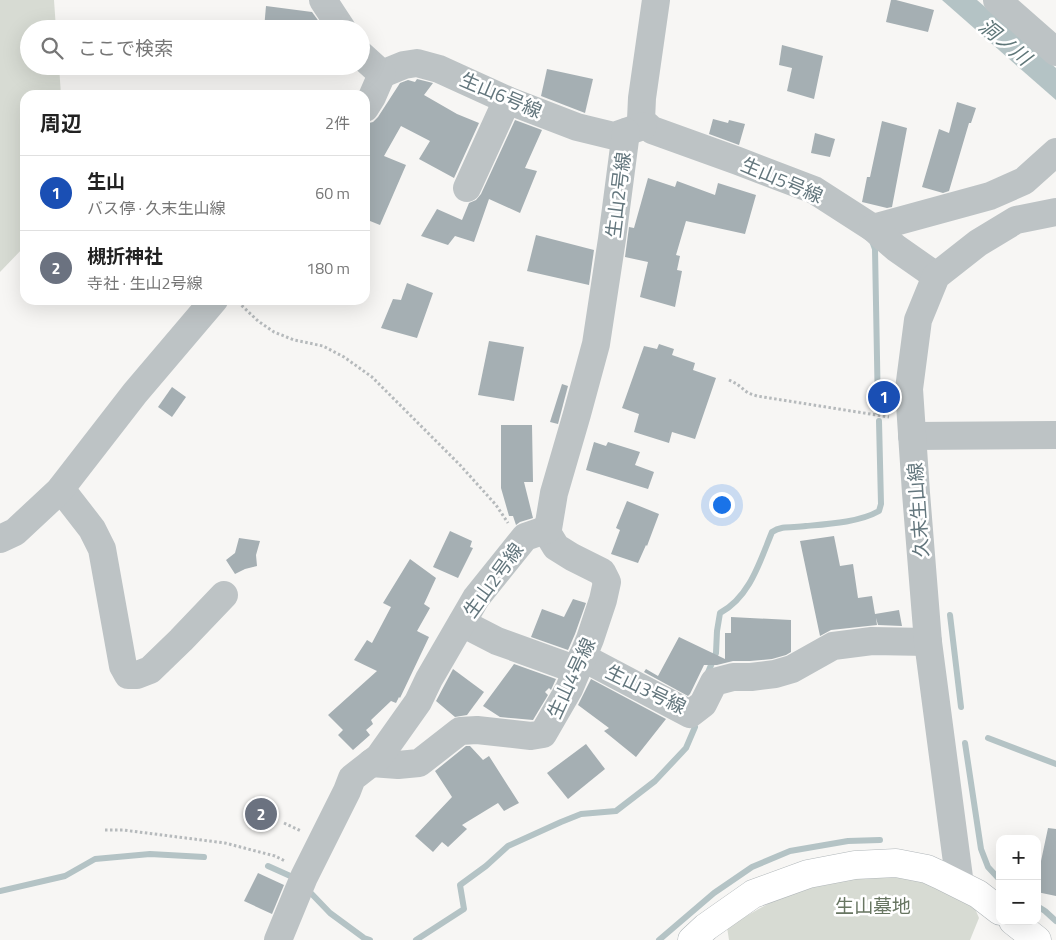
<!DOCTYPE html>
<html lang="ja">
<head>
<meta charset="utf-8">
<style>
	:root { --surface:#fff; --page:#f2f2f2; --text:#222; --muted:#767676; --line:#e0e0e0; --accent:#1a73e8 }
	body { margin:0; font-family:"Titillium Web","Noto Sans JP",sans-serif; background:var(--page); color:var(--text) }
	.controls { position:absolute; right:15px; bottom:15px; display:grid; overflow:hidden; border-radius:10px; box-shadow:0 5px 20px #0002 }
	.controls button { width:45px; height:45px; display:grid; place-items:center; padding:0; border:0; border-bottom:1px solid var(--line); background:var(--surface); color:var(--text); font:25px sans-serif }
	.you { position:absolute; left:721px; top:504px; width:18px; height:18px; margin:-12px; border:4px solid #fff; border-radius:50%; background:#1a73e8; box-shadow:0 0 0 8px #1a73e833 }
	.badge { display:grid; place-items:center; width:32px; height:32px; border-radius:50%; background:var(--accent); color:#fff; font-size:16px; font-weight:700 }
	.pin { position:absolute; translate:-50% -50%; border:2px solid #fff; box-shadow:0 1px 5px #0006 }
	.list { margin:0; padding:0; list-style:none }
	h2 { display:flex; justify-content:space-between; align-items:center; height:65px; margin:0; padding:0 20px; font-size:21px }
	h2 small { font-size:16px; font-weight:400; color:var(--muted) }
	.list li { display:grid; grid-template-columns:32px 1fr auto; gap:15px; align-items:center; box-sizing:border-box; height:75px; padding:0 20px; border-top:1px solid var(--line) }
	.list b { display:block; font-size:19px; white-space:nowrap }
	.list p { margin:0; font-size:16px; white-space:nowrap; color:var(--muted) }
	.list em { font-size:16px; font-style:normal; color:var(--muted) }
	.icon { flex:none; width:28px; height:28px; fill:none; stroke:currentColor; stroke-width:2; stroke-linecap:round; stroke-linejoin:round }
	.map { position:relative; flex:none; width:1056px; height:940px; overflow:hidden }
	.search { position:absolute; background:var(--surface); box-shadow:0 5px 20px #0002; left:20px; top:20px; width:350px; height:55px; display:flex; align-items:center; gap:12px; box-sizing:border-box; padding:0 18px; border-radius:28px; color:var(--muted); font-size:19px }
	.panel { position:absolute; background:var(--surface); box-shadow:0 5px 20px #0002; left:20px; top:90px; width:350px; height:215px; border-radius:15px }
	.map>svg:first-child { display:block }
	.green { fill:#d7dbd3 }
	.water { fill:#b4c3c5 }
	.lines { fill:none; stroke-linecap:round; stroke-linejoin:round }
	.stream { stroke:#b4c3c5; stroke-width:6 }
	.building { fill:#a5afb3 }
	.major-casing { stroke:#b1b7ba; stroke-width:29 }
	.path { stroke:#b6babc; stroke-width:3; stroke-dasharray:2.5 2.5; stroke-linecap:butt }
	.minor { stroke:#bdc3c5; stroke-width:28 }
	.major { stroke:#fff; stroke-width:28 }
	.labels { text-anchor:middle; stroke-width:5; stroke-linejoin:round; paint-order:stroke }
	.street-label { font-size:19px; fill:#63767d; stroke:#fff }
	.park-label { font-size:19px; fill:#687662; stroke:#fff }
	.water-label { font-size:20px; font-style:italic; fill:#5e7678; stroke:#fff }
</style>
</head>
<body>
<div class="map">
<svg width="1056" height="940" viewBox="0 0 1056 940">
	<rect width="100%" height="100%" fill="#f7f6f4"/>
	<g class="green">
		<path d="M0,0H54L56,29H29V66H59L61,95H25V246L0,272Z"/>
		<path d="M872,872L933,883L972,901L979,918L970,940H729L727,927L787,893Z"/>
	</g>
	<path class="water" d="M942,0H977L1056,68V100Z"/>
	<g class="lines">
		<g class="stream">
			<path d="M872,241L875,249L878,412"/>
			<path d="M950,615L961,707"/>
			<path d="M707,675L716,653L717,631L720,613C750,597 760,561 772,532C782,525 794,528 806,526C829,524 860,522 879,511L881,504L879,421"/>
			<path d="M988,738L1056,764"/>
			<path d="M965,743L981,849L988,867L1000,880"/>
			<path d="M268,866L297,879"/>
			<path d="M306,888L330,913L364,938L370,940"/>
			<path d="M0,891L65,876L95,859L150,854L204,857"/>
			<path d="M1037,906L1045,911L1056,921"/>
			<path d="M416,940L464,909L460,885L486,866L508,846L561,822L581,814L616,811L655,781L686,748L695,727"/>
			<path d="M659,940L714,893L752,867L790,851L848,841L880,840"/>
		</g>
	</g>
	<g class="building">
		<path d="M891,0H896L934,10L928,32L886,22Z"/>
		<path d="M266,6L312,12L320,23V29H264Z"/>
		<path d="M782,45L823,56L814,99L787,91L792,68L779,65Z"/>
		<path d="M547,69L593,79L585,113L541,96Z"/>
		<path d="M417,79L433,83L424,95L457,114L479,123L454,178L419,159L430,141L401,126L384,156L406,165L380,225L365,219V124L373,122L378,117L400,83L408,80L415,82Z"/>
		<path d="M957,102L976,108L971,123H969L949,191L943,193L922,187L939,129L949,133Z"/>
		<path d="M713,119L728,123L729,120L745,124L739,145L709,134Z"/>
		<path d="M515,120L542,130L525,168L537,171L520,213L489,199L474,242L455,236L448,245L421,236L437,209L462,220L469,203L476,200L481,194Z"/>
		<path d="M882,121L907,128L892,207L887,208L862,202L867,177H870Z"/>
		<path d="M815,133L835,139L830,157L811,153Z"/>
		<path d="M648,178L675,187L677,181L715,195L718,183L756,195L745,234L686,221L676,255L680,256L677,270L682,271L675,307L640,297L648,262L625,257L629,227L634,228Z"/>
		<path d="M536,235L594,250L589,285L527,271Z"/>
		<path d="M407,283L433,293L417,338L381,328L393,299L401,300Z"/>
		<path d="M489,341L524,347L514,401L478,395Z"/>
		<path d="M659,344L674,349L672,355L695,363L693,370L716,378L695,439L672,432L669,443L634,432L639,414L622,408L644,346L657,349Z"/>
		<path d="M562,384L568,386L558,424L550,422Z"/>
		<path d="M172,387L186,397L172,417L158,407Z"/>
		<path d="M501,425H532L533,482H524L533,518L520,522L516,525L513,516H509L501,488Z"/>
		<path d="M594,442L606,446L608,442L640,452L635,465L654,472L648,489L586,470Z"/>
		<path d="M627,501L659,514L647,546L646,545L638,563L611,554L620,530L616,528Z"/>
		<path d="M450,531L472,541L470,547L473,548L458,578L433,567Z"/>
		<path d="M834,536L840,566L853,564L858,598L872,596L875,614L899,610L902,626L878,625L876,618L877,625L831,630L820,636L800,541Z"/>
		<path d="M239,538L260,541L256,555L257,566L245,569L235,574L226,560L235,553Z"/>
		<path d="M410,559L436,578L424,604L430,608L417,631L429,637L400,698L399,697L396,703L391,701L371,720L373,724L366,730L370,735L353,750L338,735L343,730L328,715L377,671L354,660L367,640L372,643L391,607L383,603Z"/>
		<path d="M573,599L586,603L575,634L568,650L531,637L542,609L564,617Z"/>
		<path d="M731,617L791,620V652L786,655L772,659L750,661H733L717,665H704L690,694L688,696L644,672L646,669L658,676L679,637L725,659V633H731Z"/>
		<path d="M514,664L556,679L551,690L549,688L545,692L548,695L533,720L500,717L483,706Z"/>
		<path d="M453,669L484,692L467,715L455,717L436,701Z"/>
		<path d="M591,679L666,719L636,757L604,731L609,728L578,705Z"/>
		<path d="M586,744L605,769L568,799L547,773Z"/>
		<path d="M466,746H470L483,760L489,756L519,803L504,811L498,803L462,825L467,829L448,847L442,842L433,852L415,836L452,797L435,771Z"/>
		<path d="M1048,828L1056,829V896L1037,892V861H1041Z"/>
		<path d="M258,873L284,885L272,914L244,901Z"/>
	</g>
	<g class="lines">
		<defs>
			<g id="major">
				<path d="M1013,921L1037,940"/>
				<path d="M692,940L706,927L753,894L808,874L855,865L896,863L927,869L940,875L978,894L1000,911"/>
			</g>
		</defs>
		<use href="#major" class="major-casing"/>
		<g class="path">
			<path d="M238,302L258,321L274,332L294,340L323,346L344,357L372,377L460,465L496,505L508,523"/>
			<path d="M729,380L737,384L748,393L757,396L889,417"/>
			<path d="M284,823L301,831"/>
			<path d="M105,830H123L225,843L275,856L285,861"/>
		</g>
		<g class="minor">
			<path d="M323,0L342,29"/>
			<path d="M656,0L642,98L641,120L652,130L738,161L814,190L873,228L990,196L1024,181L1056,152"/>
			<path d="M997,0L1056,52"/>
			<path d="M361,55L382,74L404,65L417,63L439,69L507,100L577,127L614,136L643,126"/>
			<path d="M365,108L372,97L382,74"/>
			<path d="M467,188L507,100"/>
			<path d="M873,228L896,248L936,276"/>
			<path d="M912,436L1056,435"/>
			<path d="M61,489L92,529L102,549L123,666L128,675H137L150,670L181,640L224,595"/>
			<path d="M0,539L15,532L59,491L135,393L214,300"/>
			<path d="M462,623L497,641L577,670"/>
			<path d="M582,657L690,714L703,704L714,682L733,677H751L775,674L792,669L833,646L872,641L928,642"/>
			<path d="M371,763L398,765L419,763L460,731L477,730L531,736L543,734L569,689L590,639L603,600L607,582L602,572L572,557L556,547L545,529"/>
			<path d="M960,885L928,642L916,493L909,389L918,320L936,276L978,243L1016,220L1056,212"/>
			<path d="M278,940L304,877L347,791L352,778L379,757L418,702L429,679L476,598L525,537L548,529L554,493L577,414L596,344L612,239L626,132"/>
		</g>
		<use href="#major" class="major"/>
	</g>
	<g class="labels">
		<g class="street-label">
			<text transform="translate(501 95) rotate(23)" y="7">生山6号線</text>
			<text transform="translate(782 180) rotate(23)" y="7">生山5号線</text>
			<text transform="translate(618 195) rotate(-83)" y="7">生山2号線</text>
			<text transform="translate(918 510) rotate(-94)" y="7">久末生山線</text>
			<text transform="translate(493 580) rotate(-54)" y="7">生山2号線</text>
			<text transform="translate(571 678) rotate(-65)" y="7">生山4号線</text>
			<text transform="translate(646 689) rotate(26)" y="7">生山3号線</text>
		</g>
		<g class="park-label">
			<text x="873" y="913">生山墓地</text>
		</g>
		<g class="water-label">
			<text transform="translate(1005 42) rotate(39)" y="7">洞ノ川</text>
		</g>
	</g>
</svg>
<div class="controls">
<button>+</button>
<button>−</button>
</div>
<div class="you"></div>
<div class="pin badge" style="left:884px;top:397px;background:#1a4fb4">1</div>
<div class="pin badge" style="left:261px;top:814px;background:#6b7280">2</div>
<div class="search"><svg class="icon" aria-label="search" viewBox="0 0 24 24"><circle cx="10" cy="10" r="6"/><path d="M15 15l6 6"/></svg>ここで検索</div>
<section class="panel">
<h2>周辺<small>2件</small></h2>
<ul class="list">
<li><span class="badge" style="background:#1a4fb4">1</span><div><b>生山</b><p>バス停 · 久末生山線</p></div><em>60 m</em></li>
<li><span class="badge" style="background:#6b7280">2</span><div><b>槻折神社</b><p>寺社 · 生山2号線</p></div><em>180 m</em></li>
</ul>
</section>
</div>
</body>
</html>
